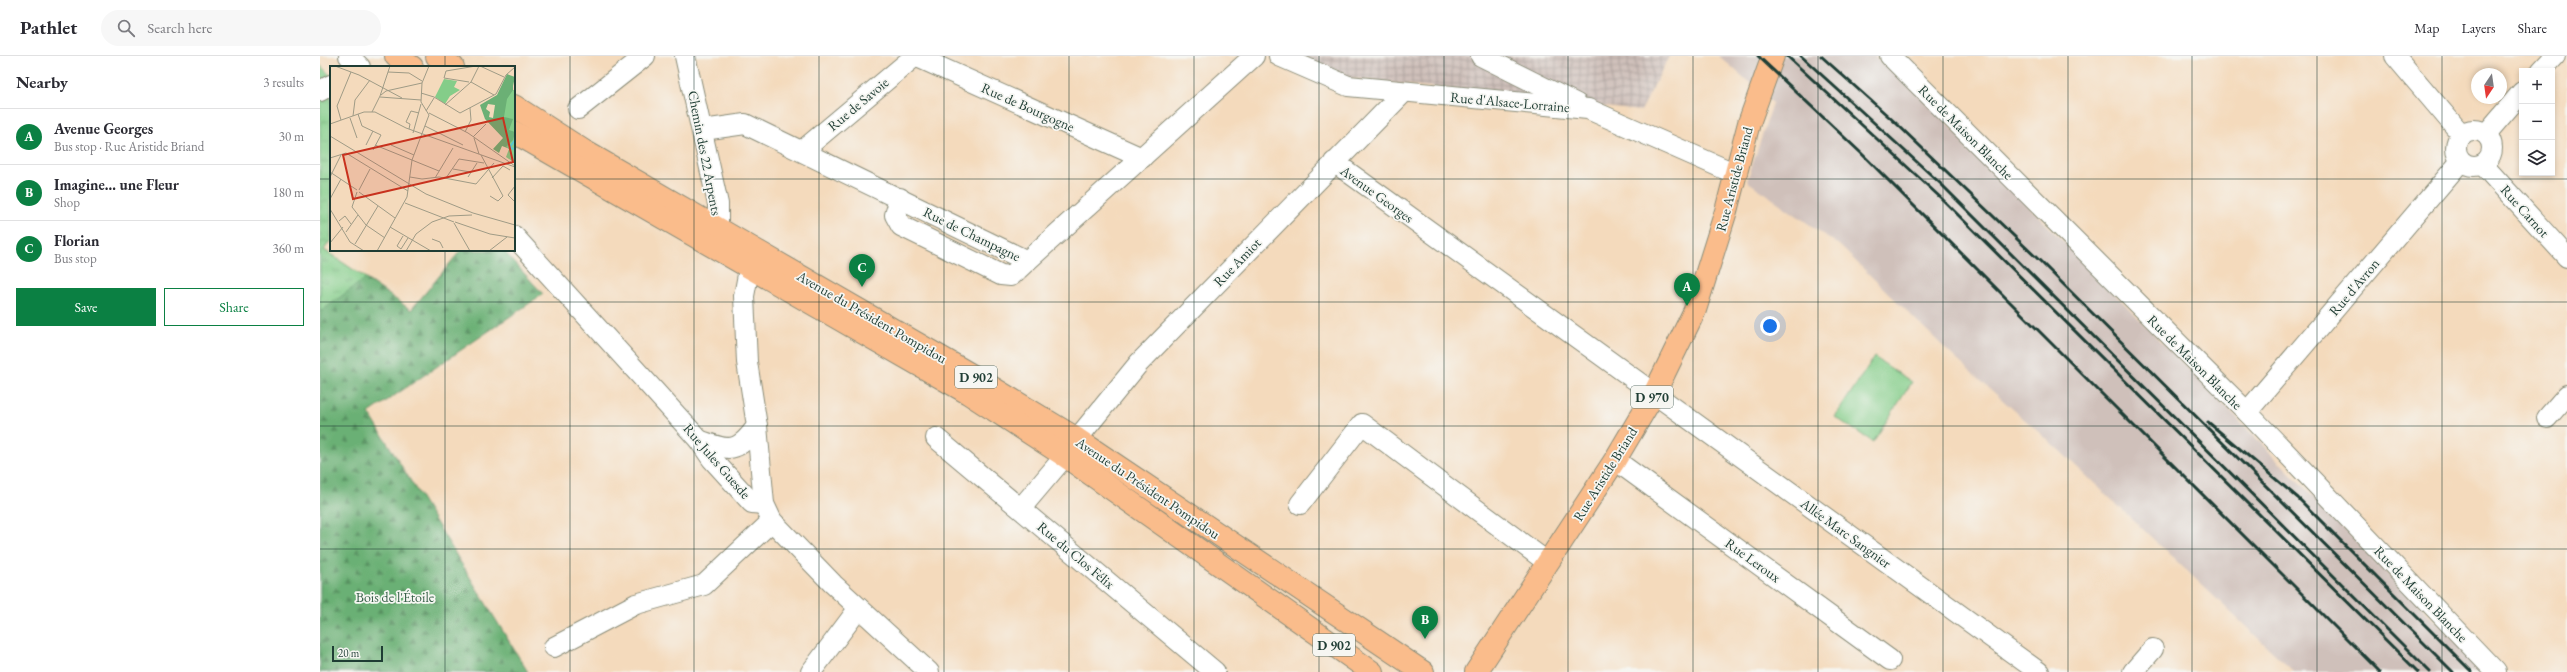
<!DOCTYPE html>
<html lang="en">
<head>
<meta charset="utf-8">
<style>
	:root { --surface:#fff; --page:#f7f7f7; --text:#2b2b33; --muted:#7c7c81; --line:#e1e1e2; --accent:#0b8043 }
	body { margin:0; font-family:"EB Garamond",serif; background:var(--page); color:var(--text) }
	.controls { position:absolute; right:12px; top:12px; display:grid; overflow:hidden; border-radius:0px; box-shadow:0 2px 6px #0003 }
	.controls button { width:36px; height:36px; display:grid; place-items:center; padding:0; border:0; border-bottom:1px solid var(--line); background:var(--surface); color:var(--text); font:20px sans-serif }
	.compass { position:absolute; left:2151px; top:12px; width:36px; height:36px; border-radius:50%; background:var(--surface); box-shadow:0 2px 6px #0003; rotate:193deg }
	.scale { position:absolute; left:12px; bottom:10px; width:51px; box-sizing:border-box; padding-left:4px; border:2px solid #1f3d34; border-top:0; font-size:11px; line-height:14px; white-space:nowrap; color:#1f3d34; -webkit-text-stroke:3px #f6f6f2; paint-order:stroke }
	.you { position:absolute; left:1450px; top:270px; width:14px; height:14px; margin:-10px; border:3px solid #fff; border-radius:50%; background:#1a73e8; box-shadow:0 0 0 6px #1a73e833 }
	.badge { display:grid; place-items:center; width:26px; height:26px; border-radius:50%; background:var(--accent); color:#fff; font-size:13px; font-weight:700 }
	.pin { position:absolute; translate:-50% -33px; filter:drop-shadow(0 1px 2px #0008) }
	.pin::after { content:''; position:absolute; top:21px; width:14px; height:12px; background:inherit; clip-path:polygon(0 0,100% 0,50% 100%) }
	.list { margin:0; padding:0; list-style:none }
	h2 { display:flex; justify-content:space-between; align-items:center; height:52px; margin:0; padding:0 16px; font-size:17px }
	h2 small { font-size:13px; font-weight:400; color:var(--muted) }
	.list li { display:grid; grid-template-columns:26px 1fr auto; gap:12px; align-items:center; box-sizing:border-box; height:56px; padding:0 16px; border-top:1px solid var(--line) }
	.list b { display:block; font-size:15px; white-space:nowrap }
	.list p { margin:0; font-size:13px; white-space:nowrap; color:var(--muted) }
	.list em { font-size:13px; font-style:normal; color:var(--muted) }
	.actions { display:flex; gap:8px; padding:12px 16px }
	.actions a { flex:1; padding:9px 0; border:1px solid var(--accent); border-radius:0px; text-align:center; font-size:14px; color:var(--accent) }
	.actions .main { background:var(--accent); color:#fff }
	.icon { flex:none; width:22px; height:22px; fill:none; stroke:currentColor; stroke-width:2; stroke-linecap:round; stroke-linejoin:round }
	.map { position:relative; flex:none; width:2247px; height:616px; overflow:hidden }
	header { display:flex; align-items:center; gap:24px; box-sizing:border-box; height:56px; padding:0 20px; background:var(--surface); border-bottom:1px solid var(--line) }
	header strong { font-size:19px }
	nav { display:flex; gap:22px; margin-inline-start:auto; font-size:14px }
	.search { width:280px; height:36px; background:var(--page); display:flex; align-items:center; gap:10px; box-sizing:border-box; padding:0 14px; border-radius:22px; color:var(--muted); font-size:15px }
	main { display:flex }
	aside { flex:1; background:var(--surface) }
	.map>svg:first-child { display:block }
	.industrial { fill:url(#industrial-grid) }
	.railway { fill:#cfc0ba }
	.forest { fill:url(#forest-firs); stroke:#457654 }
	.park { fill:url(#park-tufts); stroke:#52855e }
	.pitch { fill:#84cd89; stroke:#52855e }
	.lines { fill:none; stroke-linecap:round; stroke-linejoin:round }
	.minor-casing { stroke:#8a8c78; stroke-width:22 }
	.major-casing { stroke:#8a8c78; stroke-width:24 }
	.minor { stroke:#fff; stroke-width:20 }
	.major { stroke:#fabc8b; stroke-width:22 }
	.rail { stroke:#1f3d34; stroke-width:3 }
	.grid { fill:none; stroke:#1f3d34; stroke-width:1; stroke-opacity:0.55 }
	.labels { text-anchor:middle; stroke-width:3.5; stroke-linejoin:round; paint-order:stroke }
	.shield { fill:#f6f6f2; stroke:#60746d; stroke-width:1 }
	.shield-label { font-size:13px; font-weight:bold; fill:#1f3d34 }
	.street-label { font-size:14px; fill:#1f3d34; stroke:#f6f6f2 }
	.park-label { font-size:14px; fill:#386149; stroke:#f6f6f2 }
	.inset-river { fill:none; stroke:#5ac7d0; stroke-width:2 }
	.inset-road { fill:none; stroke:#9f9b86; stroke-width:1 }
	.view { fill:#c8321e; fill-opacity:0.15; stroke:#c8321e; stroke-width:2 }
	.inset-edge { fill:none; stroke:#1f3d34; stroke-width:2 }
</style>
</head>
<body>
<header>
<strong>Pathlet</strong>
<div class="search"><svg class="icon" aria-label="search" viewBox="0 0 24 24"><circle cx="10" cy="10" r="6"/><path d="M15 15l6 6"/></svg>Search here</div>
<nav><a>Map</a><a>Layers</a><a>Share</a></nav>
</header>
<main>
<aside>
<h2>Nearby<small>3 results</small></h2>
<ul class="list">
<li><span class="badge">A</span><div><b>Avenue Georges</b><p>Bus stop · Rue Aristide Briand</p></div><em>30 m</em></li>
<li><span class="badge">B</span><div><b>Imagine... une Fleur</b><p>Shop</p></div><em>180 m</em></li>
<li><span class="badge">C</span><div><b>Florian</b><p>Bus stop</p></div><em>360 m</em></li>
</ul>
<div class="actions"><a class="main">Save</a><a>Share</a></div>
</aside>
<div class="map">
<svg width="2247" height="616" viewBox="0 0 2247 616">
	<defs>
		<pattern id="industrial-grid" width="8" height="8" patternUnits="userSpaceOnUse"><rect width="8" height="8" fill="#cfc0ba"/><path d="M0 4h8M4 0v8" fill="none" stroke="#a79d98"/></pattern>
		<pattern id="forest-firs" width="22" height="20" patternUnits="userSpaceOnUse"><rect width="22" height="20" fill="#6bb075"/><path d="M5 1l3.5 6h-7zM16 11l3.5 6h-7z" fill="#579061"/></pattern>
		<pattern id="park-tufts" width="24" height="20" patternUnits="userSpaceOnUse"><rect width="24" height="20" fill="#84cd89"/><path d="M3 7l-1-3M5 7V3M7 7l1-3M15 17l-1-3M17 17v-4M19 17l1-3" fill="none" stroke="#6ba871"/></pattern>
	</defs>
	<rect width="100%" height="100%" fill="#f6f6f2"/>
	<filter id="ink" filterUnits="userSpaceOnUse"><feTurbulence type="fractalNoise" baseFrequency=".025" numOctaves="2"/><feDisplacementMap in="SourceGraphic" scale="8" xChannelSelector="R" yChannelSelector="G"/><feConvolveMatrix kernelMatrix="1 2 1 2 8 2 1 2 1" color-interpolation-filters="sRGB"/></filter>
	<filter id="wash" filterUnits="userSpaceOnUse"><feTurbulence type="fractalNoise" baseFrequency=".012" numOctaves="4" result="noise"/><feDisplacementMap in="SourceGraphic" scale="16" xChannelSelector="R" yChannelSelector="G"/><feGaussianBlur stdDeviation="0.9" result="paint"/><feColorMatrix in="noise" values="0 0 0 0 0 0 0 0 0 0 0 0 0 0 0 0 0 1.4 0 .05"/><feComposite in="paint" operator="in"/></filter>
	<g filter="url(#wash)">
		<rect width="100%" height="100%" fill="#f4dabc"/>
		<path class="industrial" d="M981,0H1349L1321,55L1028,22Z"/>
		<path class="railway" d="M1399,0H1554L1593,32L2165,616H1974L1739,394L1635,302L1519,189L1427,125L1453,47Z"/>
		<path class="forest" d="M0,191L91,254L141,194H183L223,238L49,357L208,616H0Z"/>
		<path class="park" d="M0,9L11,20V184L4,194L46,222L0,256Z"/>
		<path class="pitch" d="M1554,301L1592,326L1553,386L1515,361Z"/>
	</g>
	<g filter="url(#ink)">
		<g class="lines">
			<defs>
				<g id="minor">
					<path d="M29,0L40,11"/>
					<path d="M365,0L398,148V186"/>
					<path d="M595,0L822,102"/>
					<path d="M959,0L1028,30L1268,53L1416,118"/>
					<path d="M1161,0L1257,48"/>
					<path d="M1570,0L1927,356L2176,616"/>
					<path d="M2075,0L2142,79"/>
					<path d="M2221,15L2235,0"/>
					<path d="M0,35L11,29"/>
					<path d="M258,53L325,0"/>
					<circle cx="2154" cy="92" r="18"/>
					<path d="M383,74L425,68L707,205L934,0"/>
					<path d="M2166,78L2202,36"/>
					<path d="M482,95L595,0"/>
					<path d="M1014,106L1719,616"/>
					<path d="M2163,109L2247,201"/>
					<path d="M580,142L575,159L581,170L681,219L691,220L707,205"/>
					<path d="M194,180L379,384L392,403L432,447L444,448"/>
					<path d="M432,197L424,240L427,306L437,370L444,448L452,465L513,528L609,616"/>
					<path d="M1927,356L2141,105"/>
					<path d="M2227,362L2247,339"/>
					<path d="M616,382L895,616"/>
					<path d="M757,383L819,307L1084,36"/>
					<path d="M379,384C409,395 417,398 437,370"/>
					<path d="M1295,404L1570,604"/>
					<path d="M980,448L1042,368L1227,506"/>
					<path d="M701,452L745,400"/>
					<path d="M234,591L316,548L384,529L452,465"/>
					<path d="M491,616L539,552"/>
					<path d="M1813,616L1833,593"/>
				</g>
				<g id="major">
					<path d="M76,0L92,11"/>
					<path d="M117,0L133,11"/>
					<path d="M194,50L264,95L653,320L757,383L1103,616"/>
					<path d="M194,76L648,337L745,400L1052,616"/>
					<path d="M1156,616L1295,404L1334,338L1375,254L1406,155L1429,67L1453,0"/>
				</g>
			</defs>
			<use href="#minor" class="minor-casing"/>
			<use href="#major" class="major-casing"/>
			<use href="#minor" class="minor"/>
			<use href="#major" class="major"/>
			<g class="rail">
				<path d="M1438,0L1541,97L2060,616"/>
				<path d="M1467,0L1621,142L2098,616"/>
				<path d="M1481,0L1621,128L2110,616"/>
				<path d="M1501,0L1577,68L1720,205L2133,616"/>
				<path d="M1888,366L1978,442L2152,616"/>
			</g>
		</g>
	</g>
	<path class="grid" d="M125,0V11M250,0V616M374,0V616M499,0V616M624,0V616M749,0V616M874,0V616M999,0V616M1124,0V616M1248,0V616M1373,0V616M1498,0V616M1623,0V616M1748,0V616M1872,0V616M1997,0V616M2122,0V616M0,123H11M194,123H2247M125,194V616M0,246H2247M0,370H2247M0,493H2247"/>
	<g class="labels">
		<g class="shield">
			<rect x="635" y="310" width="42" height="22" rx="3"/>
			<rect x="1311" y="330" width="42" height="22" rx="3"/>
			<rect x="993" y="578" width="42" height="22" rx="3"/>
		</g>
		<g class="shield-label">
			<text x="656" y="326">D 902</text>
			<text x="1332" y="346">D 970</text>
			<text x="1014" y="594">D 902</text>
		</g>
		<g class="street-label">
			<text transform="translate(1190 46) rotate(5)" y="5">Rue d'Alsace-Lorraine</text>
			<text transform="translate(538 48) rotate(-40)" y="5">Rue de Savoie</text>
			<text transform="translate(708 51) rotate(24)" y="5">Rue de Bourgogne</text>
			<text transform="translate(1646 76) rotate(45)" y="5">Rue de Maison Blanche</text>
			<text transform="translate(385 97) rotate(79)" y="5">Chemin des 22 Arpents</text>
			<text transform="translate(1414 123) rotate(-75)" y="5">Rue Aristide Briand</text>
			<text transform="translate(1057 138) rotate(36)" y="5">Avenue Georges</text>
			<text transform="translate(2205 155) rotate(48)" y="5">Rue Carnot</text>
			<text transform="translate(652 178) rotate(26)" y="5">Rue de Champagne</text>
			<text transform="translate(917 206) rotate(-46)" y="5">Rue Amiot</text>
			<text transform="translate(2034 231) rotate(-50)" y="5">Rue d'Avron</text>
			<text transform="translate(552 261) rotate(30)" y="5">Avenue du Président Pompidou</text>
			<text transform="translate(1875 306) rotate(45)" y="5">Rue de Maison Blanche</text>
			<text transform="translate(397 405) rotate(49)" y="5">Rue Jules Guesde</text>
			<text transform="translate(1285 418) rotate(-58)" y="5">Rue Aristide Briand</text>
			<text transform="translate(828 432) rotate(34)" y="5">Avenue du Président Pompidou</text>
			<text transform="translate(1526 477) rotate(36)" y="5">Allée Marc Sangnier</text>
			<text transform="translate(756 499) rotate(40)" y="5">Rue du Clos Félix</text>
			<text transform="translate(1433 504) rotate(36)" y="5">Rue Leroux</text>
			<text transform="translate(2101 538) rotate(46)" y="5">Rue de Maison Blanche</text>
		</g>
		<g class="park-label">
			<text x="75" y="546">Bois de l'Étoile</text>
		</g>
	</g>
	<g transform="translate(10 10)">
		<rect width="185" height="185" fill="#f4dabc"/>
		<path d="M177,8L185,11L183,20L185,76L183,84L172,80L169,87L163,83L173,72L155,53L150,39L167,29ZM158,38L165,39L163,52L159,51L160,46L156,43Z" fill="#6bb075" fill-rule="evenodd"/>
		<path d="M114,13L127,15L124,21L130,24L120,30L115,38L105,31ZM183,24H185V66L179,64L183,53L174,51L177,33ZM185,67V97L176,91L179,83L176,81L183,74Z" fill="#84cd89"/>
		<path class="inset-river" d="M185,74L180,81L185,84V96"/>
		<path class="inset-road" d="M5,0L29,9L72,32M150,0L174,11M116,5L114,12L139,16M116,5L146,0M58,6L79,7L92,15M141,16L164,29M91,27L104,31L130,47L166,28L176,9L185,1M51,29L56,25L92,17M50,31L91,34M115,39L141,16L149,0M96,45L104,32M42,46L50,30L60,0M99,47L138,67L185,100M28,48L32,60L51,69L43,84M23,50L25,34L40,14M20,52L27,72M11,54L7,40L21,6M0,58L34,46H45L76,62L185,101M95,60L133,79M79,63L80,58L76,56L81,45L89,47M135,66L141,54L140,42M83,67L91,38M0,70L96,128L143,147L185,159M143,71L156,58M144,72L149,88M36,79L43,65M45,79L109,105M61,79L84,89M151,89L173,130L168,135L160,130M0,92L16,87L78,125M123,103L140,106M0,106L27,124M0,111L11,89M80,111L92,113L109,111L146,118L164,97M138,111L147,97M105,112L123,82M116,112L129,93L154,97M162,112L173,100L180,104M185,120L178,129L185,136M29,124L40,103M27,126L22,141L36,159L55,172M29,126L65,152M0,133L11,113M75,137L124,156M0,143L20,176L34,185M9,155L15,150L21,158M125,156L160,168L185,172M124,157L140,185M60,161L101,185M16,166L28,149M73,170L67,180L71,183L78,172M102,173L110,176L113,182M0,177L13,161M25,178L48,140M47,185L77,131L82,94L99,49L91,36L92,17L99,0M76,185L86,168L102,156L119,150L142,149M159,185L177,171"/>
		<path class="view" d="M173,52L183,96L23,133L13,89Z"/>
		<rect width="185" height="185" class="inset-edge"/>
	</g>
</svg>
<div class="controls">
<button>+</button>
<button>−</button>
<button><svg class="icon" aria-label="layers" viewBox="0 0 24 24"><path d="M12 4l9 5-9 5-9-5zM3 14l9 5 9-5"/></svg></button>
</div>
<svg class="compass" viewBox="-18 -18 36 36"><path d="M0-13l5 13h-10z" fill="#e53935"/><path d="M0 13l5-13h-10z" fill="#7c7c81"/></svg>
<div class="scale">20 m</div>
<div class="you"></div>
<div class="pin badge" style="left:1367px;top:250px">A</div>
<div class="pin badge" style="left:1105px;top:583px">B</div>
<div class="pin badge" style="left:542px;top:231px">C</div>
</div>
</main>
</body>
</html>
